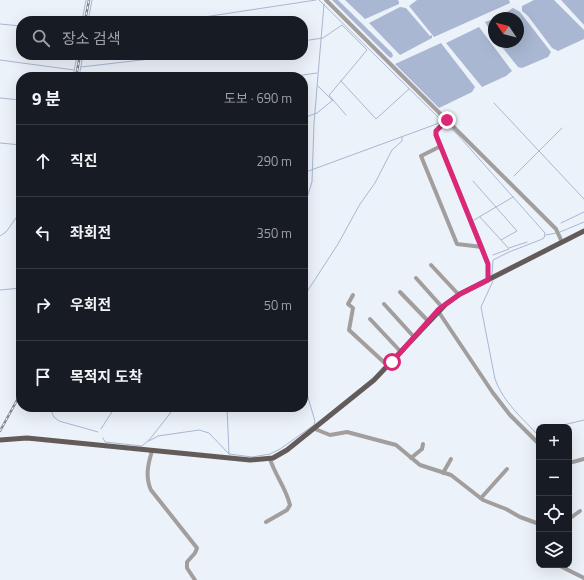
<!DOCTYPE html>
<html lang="ko">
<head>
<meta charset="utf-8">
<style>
	:root { --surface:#171b24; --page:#242831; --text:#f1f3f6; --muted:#9ea1a6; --line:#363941 }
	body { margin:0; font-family:"Titillium Web","Noto Sans KR",sans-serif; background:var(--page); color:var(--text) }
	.controls { position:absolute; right:12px; bottom:12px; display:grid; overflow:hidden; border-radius:8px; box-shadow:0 4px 16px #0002 }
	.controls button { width:36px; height:36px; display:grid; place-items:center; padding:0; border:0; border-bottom:1px solid var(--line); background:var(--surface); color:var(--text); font:20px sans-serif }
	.compass { position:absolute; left:488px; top:12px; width:36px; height:36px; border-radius:50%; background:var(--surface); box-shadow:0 4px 16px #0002; rotate:305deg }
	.stop { position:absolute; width:12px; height:12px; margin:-9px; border:3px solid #db2777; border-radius:50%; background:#fff }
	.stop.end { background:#db2777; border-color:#fff; box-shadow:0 1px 4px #0008 }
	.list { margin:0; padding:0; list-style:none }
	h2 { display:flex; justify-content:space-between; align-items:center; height:52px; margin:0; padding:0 16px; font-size:17px }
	h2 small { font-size:13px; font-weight:400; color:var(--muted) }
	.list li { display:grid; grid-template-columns:26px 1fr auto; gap:12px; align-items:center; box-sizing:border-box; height:72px; padding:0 16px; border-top:1px solid var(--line) }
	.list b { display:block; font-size:15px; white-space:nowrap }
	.list em { font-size:13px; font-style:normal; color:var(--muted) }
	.icon { flex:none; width:22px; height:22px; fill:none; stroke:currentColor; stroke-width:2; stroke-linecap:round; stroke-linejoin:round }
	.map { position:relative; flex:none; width:584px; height:580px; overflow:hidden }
	.search { position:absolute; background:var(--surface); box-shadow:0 4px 16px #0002; left:16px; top:16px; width:292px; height:44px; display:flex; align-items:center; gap:10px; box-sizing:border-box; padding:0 14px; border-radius:16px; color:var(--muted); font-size:15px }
	.panel { position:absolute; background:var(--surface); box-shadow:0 4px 16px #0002; left:16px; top:72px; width:292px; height:340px; border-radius:16px }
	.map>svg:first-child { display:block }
	.water { fill:#a9b7d2 }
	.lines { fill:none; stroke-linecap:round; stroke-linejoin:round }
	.stream { stroke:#a9b7d2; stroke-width:1 }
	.minor { stroke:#a29e9d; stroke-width:4 }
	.major { stroke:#625b59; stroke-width:5 }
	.rail-casing { stroke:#84888d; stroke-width:2.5 }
	.rail { stroke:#fff; stroke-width:1; stroke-dasharray:3; stroke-linecap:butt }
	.route { stroke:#db2777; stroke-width:5 }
</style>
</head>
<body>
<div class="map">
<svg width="584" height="580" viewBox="0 0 584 580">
	<rect width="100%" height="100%" fill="#ecf2f9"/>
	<g class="water">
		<path d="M332,0H338L392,53L393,56L391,58L388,56Z"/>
		<path d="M345,0H398L399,2V4L365,19Z"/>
		<path d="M417,0H509L510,3L434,37L409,6Z"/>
		<path d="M534,0H554L584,30V39L558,51L552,48L528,16L522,11V6Z"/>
		<path d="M561,0H584V25Z"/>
		<path d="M400,7L406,8L430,36L432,35V38L400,55L369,23Z"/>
		<path d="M513,8L520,12L551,52L548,57L522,68L518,67L498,42H518V18H494V37L485,22L499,17Z"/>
		<path d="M479,27L512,71L506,76L482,87L446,43Z"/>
		<path d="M441,43L475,87L472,92L439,108L395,64Z"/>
	</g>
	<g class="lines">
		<g class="stream">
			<path d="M319,0L443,122"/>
			<path d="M82,21L86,0"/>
			<path d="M88,21L92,0"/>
			<path d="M178,21L316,0"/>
			<path d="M0,24L21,26"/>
			<path d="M303,41L323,38L342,25L367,50L331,93L329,95L333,100L317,113L303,118"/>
			<path d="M0,60L74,70"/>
			<path d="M81,67L185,55"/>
			<path d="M73,77L77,55"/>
			<path d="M79,77L83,55"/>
			<path d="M289,77L317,73"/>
			<path d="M341,81L376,119L409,89"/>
			<path d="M318,86L332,100"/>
			<path d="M0,98L21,100"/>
			<path d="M333,100L346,115"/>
			<path d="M494,103L584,199"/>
			<path d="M445,124L457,134L545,233L544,238L540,240L509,252L493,260L492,275"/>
			<path d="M0,143L21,145"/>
			<path d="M303,173L442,122"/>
			<path d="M514,176L562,128"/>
			<path d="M473,181L517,231L501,240L509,249L493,255"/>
			<path d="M303,210L312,182L314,123L324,4"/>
			<path d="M480,217L501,240"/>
			<path d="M474,220L513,197"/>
			<path d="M561,223L584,212"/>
			<path d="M560,232L584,222"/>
			<path d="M546,235L557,233"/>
			<path d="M0,236L6,232L21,211"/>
			<path d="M509,248L527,242"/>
			<path d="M493,281L481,307L495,379C503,402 523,419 539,436"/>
			<path d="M0,290L21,288"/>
			<path d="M303,298L338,244L360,204L375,183L392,150L402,141V137"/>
			<path d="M49,407L54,417L59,421L98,432"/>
			<path d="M227,407L229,454"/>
			<path d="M555,427L584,420"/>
			<path d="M101,429L115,407"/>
			<path d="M103,438L105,442L142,446L150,439L175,407"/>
			<path d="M149,441L158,436L199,430L209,433L229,454L252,457L270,454L280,449L314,425L315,421L303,381"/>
		</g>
		<g class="minor">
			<path d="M326,0L547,220L556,229L562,242"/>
			<path d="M447,120L436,131V135L482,247"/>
			<path d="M441,146L421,156L457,244L482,247L488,264V280"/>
			<path d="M431,265L459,295"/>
			<path d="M416,278L442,307"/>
			<path d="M400,292L428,321"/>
			<path d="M353,295L348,304L353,308L349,330L388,366"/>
			<path d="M384,304L414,337"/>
			<path d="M438,311L493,393L510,415L539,444"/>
			<path d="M370,319L401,352"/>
			<path d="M315,429L330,435L347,432L396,445L420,465L451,475L483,500L506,509L520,517L539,524"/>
			<path d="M152,451C148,464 145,477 151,490L197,548L195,553L187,562V568L195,580"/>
			<path d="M411,458L422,449L423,444"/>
			<path d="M569,463L584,459"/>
			<path d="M443,473L451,459"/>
			<path d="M481,498L507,469"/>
			<path d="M569,519L580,511"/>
			<path d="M266,522L287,510L290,505C286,488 275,475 270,459"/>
			<path d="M558,565L584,578"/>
		</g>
		<path class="major" d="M0,440L27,438L250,460L273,458L287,450L374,380L446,304L460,294L584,231"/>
		<defs>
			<g id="rail">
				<path d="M85,21L89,0"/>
				<path d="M76,77L80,55"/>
				<path d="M0,431L21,393"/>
			</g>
		</defs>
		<use href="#rail" class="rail-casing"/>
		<use href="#rail" class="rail"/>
	</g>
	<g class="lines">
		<path class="route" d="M392,362L439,309L460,294L488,280V264L436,135V131L447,120"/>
	</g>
</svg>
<div class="controls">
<button>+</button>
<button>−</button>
<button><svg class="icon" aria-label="locate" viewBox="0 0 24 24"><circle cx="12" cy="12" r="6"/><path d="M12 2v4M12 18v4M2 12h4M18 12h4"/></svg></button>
<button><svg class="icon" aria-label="layers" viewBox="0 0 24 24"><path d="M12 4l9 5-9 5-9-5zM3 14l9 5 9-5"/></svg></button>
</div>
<svg class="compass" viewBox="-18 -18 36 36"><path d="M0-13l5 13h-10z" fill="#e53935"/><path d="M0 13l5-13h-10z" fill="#9ea1a6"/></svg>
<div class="stop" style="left:392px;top:362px"></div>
<div class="stop end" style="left:447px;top:120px"></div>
<div class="search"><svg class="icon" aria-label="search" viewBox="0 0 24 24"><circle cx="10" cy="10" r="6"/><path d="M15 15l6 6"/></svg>장소 검색</div>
<section class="panel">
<h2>9 분<small>도보 · 690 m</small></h2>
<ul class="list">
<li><svg class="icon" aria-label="ahead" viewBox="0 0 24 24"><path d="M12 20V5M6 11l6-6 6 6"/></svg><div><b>직진</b></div><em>290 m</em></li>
<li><svg class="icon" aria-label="left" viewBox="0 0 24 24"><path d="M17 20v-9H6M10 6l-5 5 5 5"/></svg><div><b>좌회전</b></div><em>350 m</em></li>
<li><svg class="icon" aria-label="right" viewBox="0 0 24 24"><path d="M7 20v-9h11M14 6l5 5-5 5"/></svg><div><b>우회전</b></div><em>50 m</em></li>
<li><svg class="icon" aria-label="arrive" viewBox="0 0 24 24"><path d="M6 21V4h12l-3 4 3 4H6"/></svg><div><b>목적지 도착</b></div></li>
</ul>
</section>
</div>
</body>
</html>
